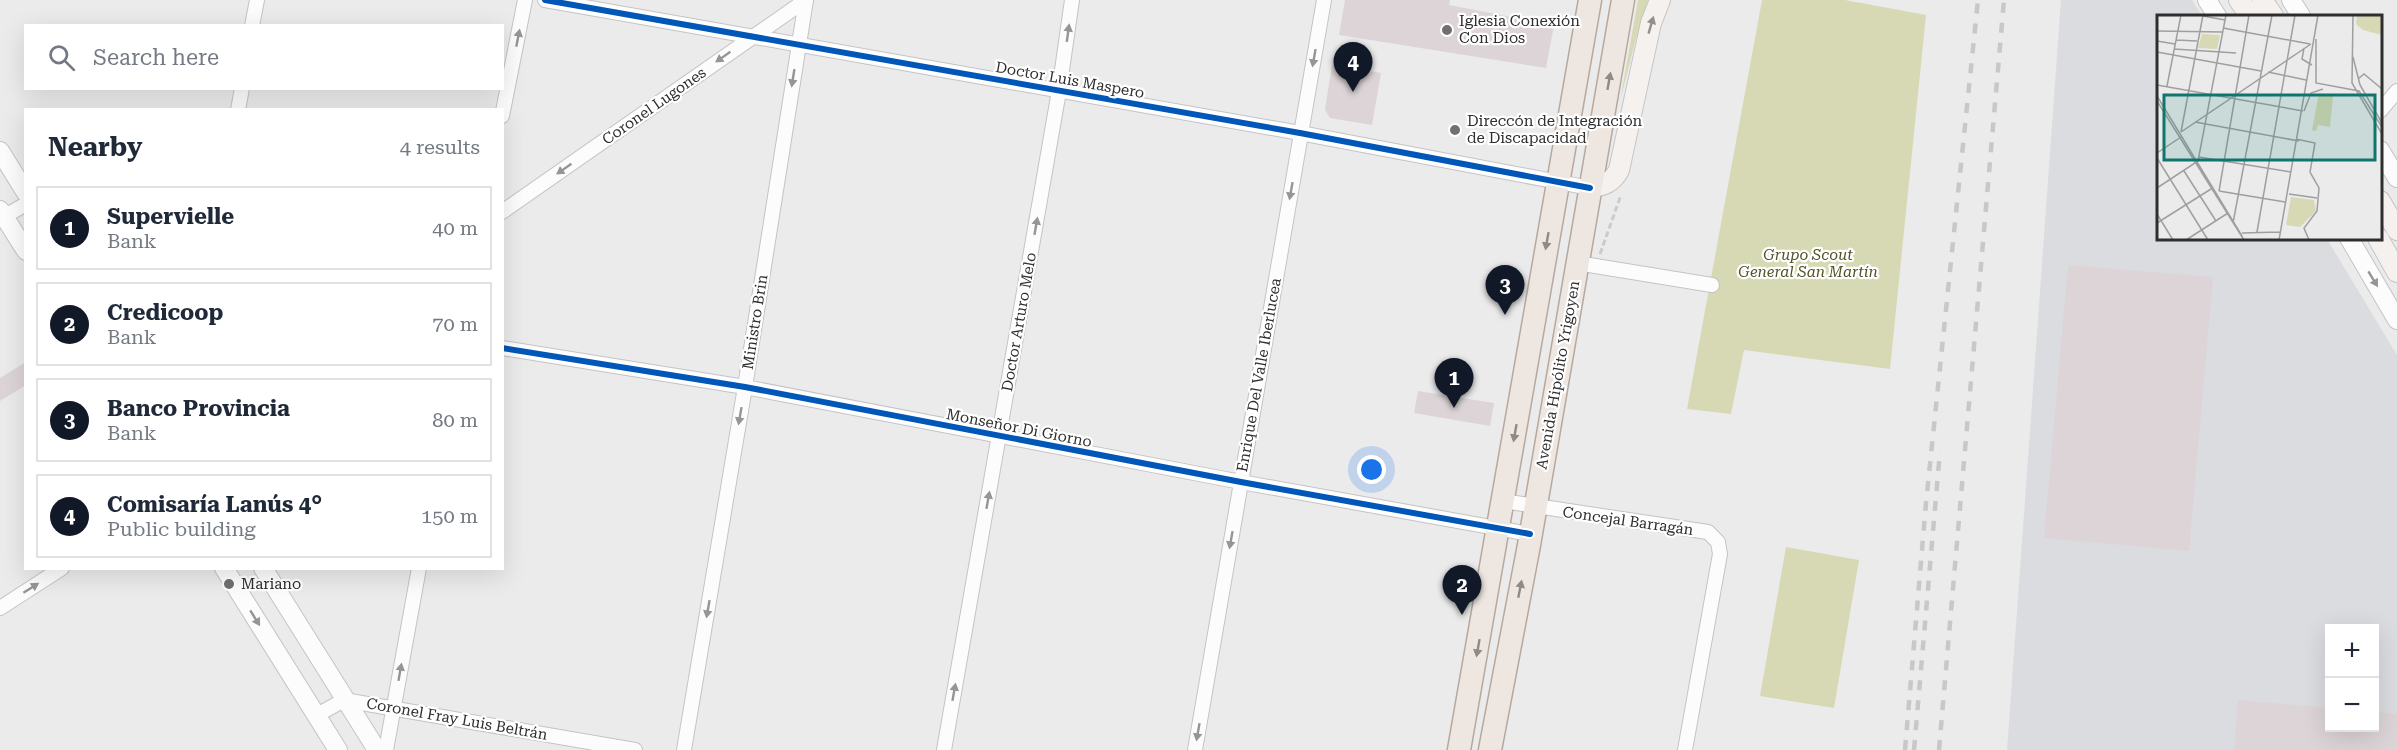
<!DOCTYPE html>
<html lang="en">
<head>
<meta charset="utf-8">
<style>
	:root { --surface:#fff; --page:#f6f6f7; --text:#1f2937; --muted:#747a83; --line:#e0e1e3; --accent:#111827 }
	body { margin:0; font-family:"Roboto Serif",serif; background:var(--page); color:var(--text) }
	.controls { position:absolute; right:18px; bottom:18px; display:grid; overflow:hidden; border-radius:0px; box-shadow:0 6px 24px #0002 }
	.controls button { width:54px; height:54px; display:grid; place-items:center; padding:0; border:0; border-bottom:2px solid var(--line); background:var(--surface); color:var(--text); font:30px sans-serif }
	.you { position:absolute; left:1372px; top:470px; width:21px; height:21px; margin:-15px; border:4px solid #fff; border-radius:50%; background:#1a73e8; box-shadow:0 0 0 9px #1a73e833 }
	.badge { display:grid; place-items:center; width:39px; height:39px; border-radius:50%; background:var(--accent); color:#fff; font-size:20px; font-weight:700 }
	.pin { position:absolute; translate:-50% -50px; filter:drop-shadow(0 2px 3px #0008) }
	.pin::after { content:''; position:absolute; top:32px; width:21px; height:18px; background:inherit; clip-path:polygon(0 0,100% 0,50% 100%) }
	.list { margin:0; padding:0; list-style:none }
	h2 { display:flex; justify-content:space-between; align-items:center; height:78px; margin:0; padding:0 24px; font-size:26px }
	h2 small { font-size:20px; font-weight:400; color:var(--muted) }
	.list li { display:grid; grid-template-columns:39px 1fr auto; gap:18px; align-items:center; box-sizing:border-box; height:84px; margin:0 12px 12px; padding:0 12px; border:2px solid var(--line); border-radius:0px }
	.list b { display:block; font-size:22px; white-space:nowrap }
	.list p { margin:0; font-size:20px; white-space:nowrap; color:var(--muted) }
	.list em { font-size:20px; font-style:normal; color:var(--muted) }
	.icon { flex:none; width:33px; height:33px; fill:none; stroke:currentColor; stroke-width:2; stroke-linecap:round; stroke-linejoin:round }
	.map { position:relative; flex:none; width:2397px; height:750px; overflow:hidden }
	.search { position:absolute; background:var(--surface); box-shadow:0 6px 24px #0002; left:24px; top:24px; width:480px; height:66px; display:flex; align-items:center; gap:15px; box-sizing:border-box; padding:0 21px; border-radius:0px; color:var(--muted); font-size:22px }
	.panel { position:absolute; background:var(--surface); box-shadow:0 6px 24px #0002; left:24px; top:108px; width:480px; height:462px; border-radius:0px }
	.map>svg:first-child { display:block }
	.built { fill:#dbdce0; fill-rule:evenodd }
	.green { fill:#d7d9b4 }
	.building { fill:#dcd4d7 }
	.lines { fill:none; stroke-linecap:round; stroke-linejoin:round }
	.minor-casing { stroke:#c4c4c4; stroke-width:16 }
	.tertiary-casing { stroke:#c4c4c4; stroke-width:20 }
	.secondary-casing { stroke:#c4c4c4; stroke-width:22 }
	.primary-casing { stroke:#b6a89d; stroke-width:25 }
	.path { stroke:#cbcbcb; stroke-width:3; stroke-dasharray:6 3; stroke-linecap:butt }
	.minor { stroke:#fcfcfc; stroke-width:14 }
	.tertiary { stroke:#fcfcfc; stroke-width:18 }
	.secondary { stroke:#f5f1ee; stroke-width:20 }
	.primary { stroke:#eee7e1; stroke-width:22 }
	.rail { stroke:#c8c8c9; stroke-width:4.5; stroke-dasharray:10 10; stroke-linecap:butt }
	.cycleway-casing { stroke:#fff; stroke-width:10 }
	.cycleway { stroke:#0057b8; stroke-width:6 }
	.oneway { fill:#92908e }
	.oneway2 { fill:#959596 }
	.oneway3 { fill:#8e8a88 }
	.poi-dot { fill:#707071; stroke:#fff; stroke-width:2 }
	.labels { text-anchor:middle; stroke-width:4.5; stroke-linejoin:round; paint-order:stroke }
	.poi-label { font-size:15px; fill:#2e2e2f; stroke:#fff; text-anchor:start }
	.street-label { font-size:15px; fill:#2e2e2f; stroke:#fff }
	.park-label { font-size:15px; font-style:italic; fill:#505126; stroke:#fff }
	.inset-road { fill:none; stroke:#9f9fa0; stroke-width:1.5 }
	.view { fill:#0f766e; fill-opacity:0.15; stroke:#0f766e; stroke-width:3 }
	.inset-edge { fill:none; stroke:#2e2e2f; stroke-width:3 }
</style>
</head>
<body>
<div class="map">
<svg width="2397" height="750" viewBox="0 0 2397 750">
	<rect width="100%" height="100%" fill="#ebebeb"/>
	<path class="built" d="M2061,0H2192L2202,16H2158V238L2327,239L2397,355V750H2007ZM2330,628H2374V728H2330Z"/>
	<g class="green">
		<path d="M1638,0H1648L1635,42L1620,101Z"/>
		<path d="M1762,0H1845L1926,15L1890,369L1744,350L1731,414L1687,409Z"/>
		<path d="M1786,547L1859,560L1834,708L1760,696Z"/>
	</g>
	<g class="building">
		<path d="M1345,0H1450L1449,5L1554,25L1546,68L1339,35Z"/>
		<path d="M1332,65L1381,73L1372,125L1330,118L1325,110Z"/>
		<path d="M2068,265L2213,277L2189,551L2044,538Z"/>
		<path d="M26,362V385L0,401V378Z"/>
		<path d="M1418,391L1494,403L1490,426L1414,413Z"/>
		<path d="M2238,700L2330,708V728H2374V712L2397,714V750H2234Z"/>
	</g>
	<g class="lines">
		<defs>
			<g id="minor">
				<path d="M545,0L1300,133L1590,188"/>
				<path d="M252,26L257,0"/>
				<path d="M238,110L242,88"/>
				<path d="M2380,111L2397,91"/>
				<path d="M502,116L525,0"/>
				<path d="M502,212L806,0"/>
				<path d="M0,219L26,204"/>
				<path d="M1577,263L1712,285"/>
				<path d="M502,348L745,387L1241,482L1530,534"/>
				<path d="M1503,501L1708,532L1718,542L1720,554L1685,750"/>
				<path d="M0,608L62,568"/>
				<path d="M317,715L344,700L635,750"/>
				<path d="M386,750L419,568"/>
				<path d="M684,750L745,387L806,0"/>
				<path d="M944,750L1059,91L1072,0"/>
				<path d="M1195,750L1324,0"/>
			</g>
			<g id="tertiary">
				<path d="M2207,0L2217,16"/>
				<path d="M2291,0L2301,16"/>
				<path d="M2380,150L2397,178"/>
				<path d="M0,151L26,193"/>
				<path d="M0,210L26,251"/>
				<path d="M2349,238L2397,320"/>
				<path d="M224,568L338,750"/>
				<path d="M263,568L377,750"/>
			</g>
			<g id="secondary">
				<path d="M2239,0L2250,16"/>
				<path d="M2262,0L2273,16"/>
				<path d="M1590,188C1604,185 1612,183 1619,170L1651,23L1660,0"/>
				<path d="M2380,201L2397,230"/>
				<path d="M2378,238L2397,272"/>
			</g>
			<g id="primary">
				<path d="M1459,750L1590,0"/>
				<path d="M1490,750L1529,545L1623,0"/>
			</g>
		</defs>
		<use href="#minor" class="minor-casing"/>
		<use href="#tertiary" class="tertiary-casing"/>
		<use href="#secondary" class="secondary-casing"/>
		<use href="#primary" class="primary-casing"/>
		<path class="path" d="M1600,254L1621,195"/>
		<use href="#minor" class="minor"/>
		<use href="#tertiary" class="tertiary"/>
		<use href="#secondary" class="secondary"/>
		<use href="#primary" class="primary"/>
		<g class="rail">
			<path d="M1905,750L1926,503L1978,0"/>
			<path d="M1914,750L1940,451"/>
			<path d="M1939,750L2004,0"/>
		</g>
		<defs>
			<g id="cycleway">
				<path d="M545,0L1300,133L1590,188"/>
				<path d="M502,348L745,387L1241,482L1530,534"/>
			</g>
		</defs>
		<use href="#cycleway" class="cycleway-casing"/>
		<use href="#cycleway" class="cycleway"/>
	</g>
	<defs><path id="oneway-solid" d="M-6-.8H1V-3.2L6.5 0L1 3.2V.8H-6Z" transform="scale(1.5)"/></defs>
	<use class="oneway" href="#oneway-solid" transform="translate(1651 25) rotate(-74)"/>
	<g class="oneway2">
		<use href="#oneway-solid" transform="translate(1068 33) rotate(-82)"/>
		<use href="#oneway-solid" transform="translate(518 38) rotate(-79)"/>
		<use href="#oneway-solid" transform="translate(723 57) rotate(145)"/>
		<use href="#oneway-solid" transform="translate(1314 58) rotate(100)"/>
		<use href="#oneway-solid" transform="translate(793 78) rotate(99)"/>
		<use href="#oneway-solid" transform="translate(564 169) rotate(145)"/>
		<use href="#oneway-solid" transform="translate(1291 191) rotate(100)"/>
		<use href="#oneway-solid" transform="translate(1036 226) rotate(-80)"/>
		<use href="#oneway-solid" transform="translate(2373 279) rotate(59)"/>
		<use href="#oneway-solid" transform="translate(740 416) rotate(100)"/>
		<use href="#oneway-solid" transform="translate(988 500) rotate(-80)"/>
		<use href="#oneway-solid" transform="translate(1231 540) rotate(100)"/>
		<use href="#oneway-solid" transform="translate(31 588) rotate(-32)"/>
		<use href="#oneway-solid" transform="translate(708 609) rotate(100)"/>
		<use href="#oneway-solid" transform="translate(255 618) rotate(58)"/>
		<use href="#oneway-solid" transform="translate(400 672) rotate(-80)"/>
		<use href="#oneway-solid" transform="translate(954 692) rotate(-80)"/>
		<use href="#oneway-solid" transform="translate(1198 732) rotate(100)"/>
	</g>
	<g class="oneway3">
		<use href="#oneway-solid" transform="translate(1609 81) rotate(-80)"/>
		<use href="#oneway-solid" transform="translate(1547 241) rotate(100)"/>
		<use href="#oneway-solid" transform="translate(1515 433) rotate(100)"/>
		<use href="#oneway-solid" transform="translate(1520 589) rotate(-79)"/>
		<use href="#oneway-solid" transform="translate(1478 648) rotate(100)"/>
	</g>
	<g class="poi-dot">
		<circle cx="1447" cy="30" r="6"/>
		<circle cx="1455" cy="130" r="6"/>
		<circle cx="229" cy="584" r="6"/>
	</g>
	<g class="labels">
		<g class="poi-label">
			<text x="1459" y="26">Iglesia Conexión<tspan x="1459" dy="17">Con Dios</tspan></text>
			<text x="1467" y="126">Direccón de Integración<tspan x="1467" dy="17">de Discapacidad</tspan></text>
			<text x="241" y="589">Mariano</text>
		</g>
		<g class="street-label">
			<text transform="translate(1070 80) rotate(10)" y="5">Doctor Luis Maspero</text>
			<text transform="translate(654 106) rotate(-35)" y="5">Coronel Lugones</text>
			<text transform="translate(755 322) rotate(-81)" y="5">Ministro Brin</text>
			<text transform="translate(1019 322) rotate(-80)" y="5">Doctor Arturo Melo</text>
			<text transform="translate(1259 375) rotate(-80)" y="5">Enrique Del Valle Iberlucea</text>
			<text transform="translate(1558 375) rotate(-80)" y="5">Avenida Hipólito Yrigoyen</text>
			<text transform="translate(1019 428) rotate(11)" y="5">Monseñor Di Giorno</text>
			<text transform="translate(1628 521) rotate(8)" y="5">Concejal Barragán</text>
			<text transform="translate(457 719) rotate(10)" y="5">Coronel Fray Luis Beltrán</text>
		</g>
		<g class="park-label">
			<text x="1808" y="260">Grupo Scout<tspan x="1808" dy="17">General San Martín</tspan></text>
		</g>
	</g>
	<g transform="translate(2157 15)">
		<rect width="225" height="225" fill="#ebebeb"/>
		<path d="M200,0H225V20L206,15L199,9ZM45,19L63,20L60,34L41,33ZM162,78L176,81L173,112L161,110L159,116L155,115ZM134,182L157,185L159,196L143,212L129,210Z" fill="#d7d9b4"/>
		<path class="inset-road" d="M196,0L195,68L225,119M46,1L68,5M66,13L153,29M0,16L65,17M159,24V68L202,76L225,112M19,25L40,26M0,26L18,29M147,33L145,44L155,50M17,34L79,38M0,37L104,56M196,42L203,70L225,108M111,57L149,65M201,64L207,59L225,74M0,70L146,96M10,71L24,0M0,81L85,221M0,86L87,225M147,96L154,78L166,74M38,107L142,126M24,117L154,29M24,117L46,0M139,124L158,128L153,157L162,173L160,196L147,213L152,225M0,138L24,122M42,142L134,157M0,143L51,225M27,156L59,206M0,173L41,146L69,0M62,176L92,0M62,176L128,187M132,179L160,183M0,199L16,225M0,208L54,174M76,208L115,0M100,217L138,0M85,218L123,217M29,225L71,198M122,225L161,0"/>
		<path class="view" d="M7,80H218V145H7Z"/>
		<rect width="225" height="225" class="inset-edge"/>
	</g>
</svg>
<div class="controls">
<button>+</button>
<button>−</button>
</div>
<div class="you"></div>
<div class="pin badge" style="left:1454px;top:408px">1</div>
<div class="pin badge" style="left:1462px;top:615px">2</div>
<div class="pin badge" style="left:1505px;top:315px">3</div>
<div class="pin badge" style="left:1353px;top:92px">4</div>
<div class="search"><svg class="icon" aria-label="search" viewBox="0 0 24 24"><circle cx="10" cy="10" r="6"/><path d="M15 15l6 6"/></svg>Search here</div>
<section class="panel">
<h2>Nearby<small>4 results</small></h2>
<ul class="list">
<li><span class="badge">1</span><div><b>Supervielle</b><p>Bank</p></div><em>40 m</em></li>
<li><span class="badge">2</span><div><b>Credicoop</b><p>Bank</p></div><em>70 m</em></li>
<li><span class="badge">3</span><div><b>Banco Provincia</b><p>Bank</p></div><em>80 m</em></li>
<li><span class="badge">4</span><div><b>Comisaría Lanús 4°</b><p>Public building</p></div><em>150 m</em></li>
</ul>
</section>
</div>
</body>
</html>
